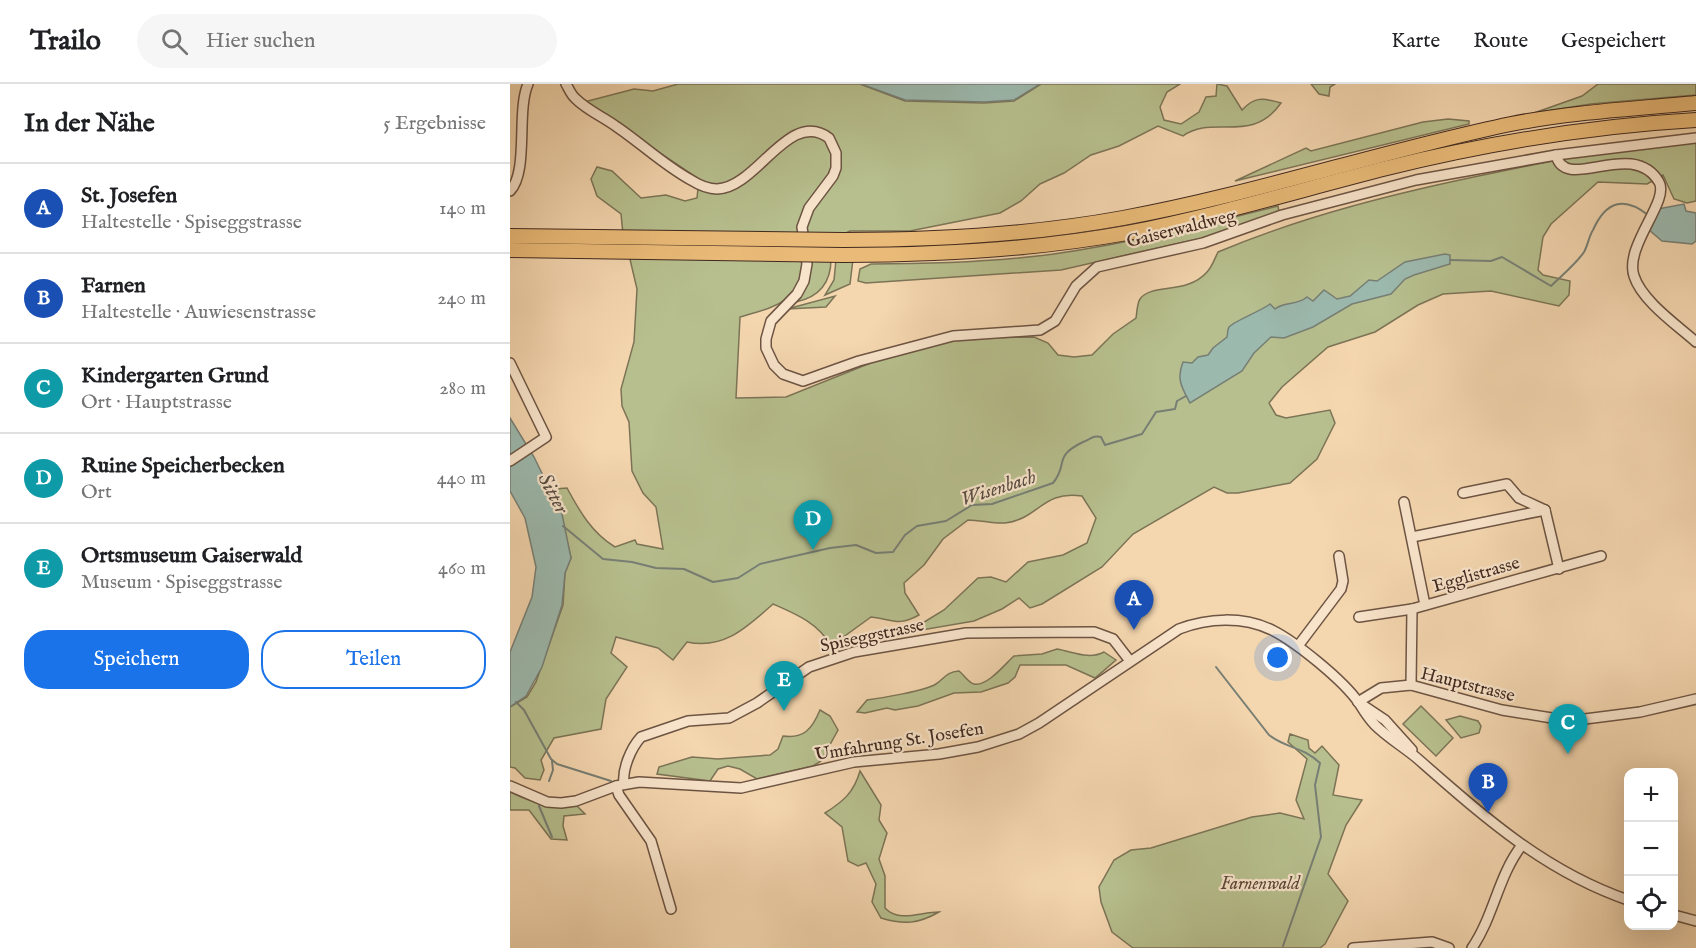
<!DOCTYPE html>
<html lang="de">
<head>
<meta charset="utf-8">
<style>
	:root { --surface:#fff; --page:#f6f6f6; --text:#202124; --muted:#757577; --line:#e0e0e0; --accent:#1a73e8 }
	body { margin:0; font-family:"IM FELL English",serif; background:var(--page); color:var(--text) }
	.controls { position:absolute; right:18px; bottom:18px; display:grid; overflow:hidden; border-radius:12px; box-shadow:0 6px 24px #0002 }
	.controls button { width:54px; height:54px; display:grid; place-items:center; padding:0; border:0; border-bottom:2px solid var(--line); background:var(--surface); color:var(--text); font:30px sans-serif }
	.you { position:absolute; left:768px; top:574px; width:21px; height:21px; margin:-15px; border:4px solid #fff; border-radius:50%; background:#1a73e8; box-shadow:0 0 0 9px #1a73e833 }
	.badge { display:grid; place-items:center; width:39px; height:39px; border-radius:50%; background:var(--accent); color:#fff; font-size:20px; font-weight:700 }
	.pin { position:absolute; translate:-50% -50px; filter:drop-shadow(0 2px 3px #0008) }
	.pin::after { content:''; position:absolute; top:32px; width:21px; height:18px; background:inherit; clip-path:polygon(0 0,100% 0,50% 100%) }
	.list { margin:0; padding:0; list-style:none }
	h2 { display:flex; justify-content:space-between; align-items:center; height:78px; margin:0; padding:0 24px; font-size:26px }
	h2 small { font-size:20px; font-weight:400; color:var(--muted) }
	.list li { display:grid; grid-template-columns:39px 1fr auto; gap:18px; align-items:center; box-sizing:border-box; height:90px; padding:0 24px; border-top:2px solid var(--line) }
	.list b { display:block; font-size:22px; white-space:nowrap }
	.list p { margin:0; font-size:20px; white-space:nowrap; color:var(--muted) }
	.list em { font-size:20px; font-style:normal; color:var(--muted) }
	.actions { display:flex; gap:12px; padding:18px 24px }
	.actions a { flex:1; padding:14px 0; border:2px solid var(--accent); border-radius:24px; text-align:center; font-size:21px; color:var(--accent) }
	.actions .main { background:var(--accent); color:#fff }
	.icon { flex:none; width:33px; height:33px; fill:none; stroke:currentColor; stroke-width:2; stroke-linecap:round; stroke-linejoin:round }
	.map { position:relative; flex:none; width:1186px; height:864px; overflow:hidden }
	header { display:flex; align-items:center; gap:36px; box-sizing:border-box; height:84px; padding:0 30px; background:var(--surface); border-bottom:2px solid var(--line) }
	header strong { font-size:28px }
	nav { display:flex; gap:33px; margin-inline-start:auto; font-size:21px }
	.search { width:420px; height:54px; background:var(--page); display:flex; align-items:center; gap:15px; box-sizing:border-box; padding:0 21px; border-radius:33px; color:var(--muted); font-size:22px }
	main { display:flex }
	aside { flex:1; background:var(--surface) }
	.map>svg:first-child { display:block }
	.green { fill:#b7bf8e; stroke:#7c7456; stroke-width:1.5 }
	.water { fill:#9cb9ae; stroke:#777f75; stroke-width:1.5 }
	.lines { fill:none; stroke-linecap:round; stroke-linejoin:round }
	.stream { stroke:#777f75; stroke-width:2 }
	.minor-casing { stroke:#6d5443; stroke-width:12 }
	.highway-casing { stroke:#40281f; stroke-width:16 }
	.minor { stroke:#f8e4cb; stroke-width:9 }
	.highway { stroke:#eabb78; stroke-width:14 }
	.highway-bridge-casing { stroke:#40281f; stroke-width:16; stroke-linecap:butt }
	.highway-bridge { stroke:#eabb78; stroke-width:14 }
	.labels { text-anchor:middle; stroke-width:4.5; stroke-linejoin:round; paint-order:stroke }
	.street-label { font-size:18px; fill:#40281f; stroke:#f8e4cb }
	.park-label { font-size:18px; font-style:italic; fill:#584635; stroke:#f8e4cb }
	.water-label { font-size:20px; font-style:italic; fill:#574c43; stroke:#f8e4cb }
</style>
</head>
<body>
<header>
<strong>Trailo</strong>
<div class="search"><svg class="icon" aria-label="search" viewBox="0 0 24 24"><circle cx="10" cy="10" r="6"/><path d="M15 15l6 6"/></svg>Hier suchen</div>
<nav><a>Karte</a><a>Route</a><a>Gespeichert</a></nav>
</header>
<main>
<aside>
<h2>In der Nähe<small>5 Ergebnisse</small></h2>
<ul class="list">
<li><span class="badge" style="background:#1a4fb4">A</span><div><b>St. Josefen</b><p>Haltestelle · Spiseggstrasse</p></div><em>140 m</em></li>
<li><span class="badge" style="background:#1a4fb4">B</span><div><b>Farnen</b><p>Haltestelle · Auwiesenstrasse</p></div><em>240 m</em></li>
<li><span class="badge" style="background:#0f9aa8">C</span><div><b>Kindergarten Grund</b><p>Ort · Hauptstrasse</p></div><em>280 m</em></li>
<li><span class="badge" style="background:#0f9aa8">D</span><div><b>Ruine Speicherbecken</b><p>Ort</p></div><em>440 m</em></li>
<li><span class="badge" style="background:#0f9aa8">E</span><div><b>Ortsmuseum Gaiserwald</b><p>Museum · Spiseggstrasse</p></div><em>460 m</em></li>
</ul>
<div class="actions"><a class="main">Speichern</a><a>Teilen</a></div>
</aside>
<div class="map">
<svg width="1186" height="864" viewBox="0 0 1186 864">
	<rect width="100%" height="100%" fill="#f4d6af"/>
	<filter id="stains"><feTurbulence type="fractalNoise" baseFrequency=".00333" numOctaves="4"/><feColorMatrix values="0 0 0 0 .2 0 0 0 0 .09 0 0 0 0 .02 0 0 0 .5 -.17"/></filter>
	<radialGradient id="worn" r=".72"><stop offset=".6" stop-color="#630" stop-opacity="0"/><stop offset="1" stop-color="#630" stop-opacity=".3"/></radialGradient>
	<g class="green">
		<path d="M168,0H350L395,17L474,19L504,17L531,0H670L657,8L650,23L654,36L671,40L689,28L696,13L706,12L707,0L717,2L732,26C745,12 753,14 771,19C742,61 702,30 673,52L648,42L609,62L581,71L554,89L530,100L511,117L490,129L400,147H340L330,152L113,150L111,130L87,112L81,95L87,83L102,87L131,114L156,111L175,117L187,114L189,95L74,18L124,5L143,7Z"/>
		<path d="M801,0H825L820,3L819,12L809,10Z"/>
		<path d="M1088,0H1186V11L1081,20L1024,29L1072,12Z"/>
		<path d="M938,35L959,37V40L725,97L796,64L801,67L913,38Z"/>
		<path d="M1186,59V117L1177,119L1164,115L1153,91L1137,100L1088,98L1041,140L1033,153L1028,186L1033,191L1060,197L1059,211L1049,222L981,207L933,210L908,221L865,248L818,263L772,303L759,319L766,331L776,334L820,326L825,339L807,375L780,399L728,409H717L704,403L623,450L592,483L532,520L520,524L509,514L492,525L464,537L412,546L411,540L434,526L468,494L481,493L496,498L518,478L553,471L577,459L586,434L572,412C532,406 529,435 495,439C484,440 470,436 458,436L433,455L414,481L394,499L395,509L409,531C387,543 383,535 361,533L321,562C308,539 286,530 263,520C237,543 214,566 177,558L163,576L148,564L106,553L101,569L117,583L96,615L91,645L44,654L31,676L34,686L30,696L15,694L5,684L0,683V623L17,613L26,598L53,521L55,489L61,474L45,405L57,404C70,428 82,449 105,463L125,456L127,460L153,465L146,423L133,409L122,387L119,338L112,322L111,305L124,258L127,205L119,171L292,174C296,217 264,223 230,233L226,314L276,313L368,276L452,254L524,253L538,259L548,271L564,273L582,271L603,250L626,234C627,228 627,220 630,215C641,199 677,211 697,188C702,183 705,174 708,168C796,131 890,108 983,89C1050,75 1118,62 1186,59Z"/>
		<path d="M768,122L769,128L727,146L551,186L356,199L348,197L350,185L361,180C422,180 484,178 544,170C620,159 694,141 768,122Z"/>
		<path d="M301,175H321C321,198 309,213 286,218L284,217Z"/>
		<path d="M343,175L340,200L315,211L324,196L326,176Z"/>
		<path d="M325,212L316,223L277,225Z"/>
		<path d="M547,565C564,568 579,576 594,568L606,576L585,594L556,581H510L505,593L498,599L471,608L444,609L408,622L385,626L377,624L355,629L347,628L357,616C371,614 415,607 426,600C435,594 436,588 449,587C454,591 459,599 464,600C477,603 495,580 504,572L532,570Z"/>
		<path d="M911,622L943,654L926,672L893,640Z"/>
		<path d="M310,626L320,632L328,646L311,677L303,682L247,695L230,685L218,682L208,685L200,697L147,690L149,683L182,673L208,675L260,671L268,665L273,652C294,655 302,645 310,626Z"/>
		<path d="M950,632L968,637L971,642L969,649L951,654L936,636Z"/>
		<path d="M780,650L798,656L799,664L805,669L812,662L829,681L823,711L852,716L836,741L818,790L838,817L815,860L810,864H623L602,848L591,818L589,803L604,776L621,766L641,764L742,733L770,729L794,735L786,716L797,675L778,658Z"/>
		<path d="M350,687L371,721L369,736L377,749L369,775L375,792V824C389,839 410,828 429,828C408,840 394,841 371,834L362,818L366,800L356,779L348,782L338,777L332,743L315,729C334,717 344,708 350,687Z"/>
		<path d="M0,708C23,719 42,725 67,722L75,730L54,732L53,742L57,756L41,755L19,726H0Z"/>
	</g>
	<g class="water">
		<path d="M351,0H530L504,16L474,18L395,16Z"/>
		<path d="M1174,120L1176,127L1186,129V157L1182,160L1152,157L1138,145L1148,125Z"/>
		<path d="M935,170L940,171V180L904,191L895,195L881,210L842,220L803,243L774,254L761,253L744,269L732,287L680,319C672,304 666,295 673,278L682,279L688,273L698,271L703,264L717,253C718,250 717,246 719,243C722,238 751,227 760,220L765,225C774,217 787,222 797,213L803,217L814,206L827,215L840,212L859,196L867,197L895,178Z"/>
		<path d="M0,334L24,373L52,430L61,474L55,489L52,521L32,583L16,612L0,623V568L22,513L26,483L15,434L0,407Z"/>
	</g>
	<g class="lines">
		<g class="stream">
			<path d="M940,176L981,177L992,173L1041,202C1052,191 1066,180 1074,168C1078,161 1079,152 1083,146C1096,117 1114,112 1138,131"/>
			<path d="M53,442L93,475L122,478L146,484L174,485L203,498L228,494L250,480L320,464L346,461L366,469L383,468L395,451L407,442L436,437L462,421L482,420L543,399C559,380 542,373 573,358C581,355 583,351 591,353L595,361L632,350L646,328L665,325L667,317L676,312"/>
			<path d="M706,583L759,651C777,665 792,662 810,679L805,701L811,753L773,862"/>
			<path d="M6,618L14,626L41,675L47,680L101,697"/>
			<path d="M39,697L43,686L42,677"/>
			<path d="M29,722L42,753"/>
		</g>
		<defs>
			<g id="minor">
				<path d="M56,0C59,5 61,11 66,15C78,27 94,33 107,43C132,60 155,82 181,96C189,101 198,105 207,105C247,104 279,24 319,54L326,69V84L323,92L299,124L292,143L297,180L294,197L287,210L261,237L256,255V264L264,281L273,290L293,297L349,277L443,252L530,246L545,237L566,202L587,183L693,159L772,131L906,96L1046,71L1186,54"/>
				<path d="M1046,71C1055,110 1122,53 1149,98C1160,117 1114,162 1124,192C1132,217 1167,241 1186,258"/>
				<path d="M0,107C19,87 6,28 18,0"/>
				<path d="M0,279L36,353L0,377"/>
				<path d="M953,409L997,400L1009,414L1035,426"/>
				<path d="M894,418L915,521"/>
				<path d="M1035,426L1049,485"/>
				<path d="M902,453L1035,426"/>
				<path d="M849,533L902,525L1091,472"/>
				<path d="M788,562L831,505L833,497L829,472"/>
				<path d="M901,601L902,525"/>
				<path d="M848,618L871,604L901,601L992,626L1048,635H1075L1130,628L1186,615"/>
				<path d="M848,618L875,636L902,666"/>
				<path d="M114,700C112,685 121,664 131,653L178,637L219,634L247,619L299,583L344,568L456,549L584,548L603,555L620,577"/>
				<path d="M0,702L37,718L51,719L66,717L106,702L129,698L231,704L344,678L429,670L468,663L509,650L529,639L669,545C698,534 732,532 762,546C786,558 833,596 849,619C854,627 858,634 865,641C878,654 894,663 908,675C973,732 1034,787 1118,816"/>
				<path d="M106,702L109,711L141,757L161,825"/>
				<path d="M1164,831L1186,837"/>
				<path d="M843,864L922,858L939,864"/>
				<path d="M962,864C984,832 988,792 1012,761"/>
			</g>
			<g id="highway">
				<path d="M333,156C427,156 520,151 613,134C744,110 871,67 1001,40C1062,28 1124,25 1186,19"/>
				<path d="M333,171C428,171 523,166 617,149C705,132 790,106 877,84C978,59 1082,42 1186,36"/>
			</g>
		</defs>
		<use href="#minor" class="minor-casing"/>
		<use href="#highway" class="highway-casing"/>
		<use href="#minor" class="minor"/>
		<use href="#highway" class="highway"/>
		<defs>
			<g id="highway-bridge">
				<path d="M0,152L333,156"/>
				<path d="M0,166L333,171"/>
			</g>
		</defs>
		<use href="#highway-bridge" class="highway-bridge-casing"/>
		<use href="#highway-bridge" class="highway-bridge"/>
	</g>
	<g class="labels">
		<g class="street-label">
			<text transform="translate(671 144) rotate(-14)" y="6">Gaiserwaldweg</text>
			<text transform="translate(966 490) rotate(-16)" y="6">Egglistrasse</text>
			<text transform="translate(362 551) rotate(-12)" y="6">Spiseggstrasse</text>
			<text transform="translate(958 600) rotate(14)" y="6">Hauptstrasse</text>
			<text transform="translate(389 657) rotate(-9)" y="6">Umfahrung St. Josefen</text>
		</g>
		<g class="park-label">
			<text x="750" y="805">Farnenwald</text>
		</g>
		<g class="water-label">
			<text transform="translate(488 403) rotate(-18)" y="7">Wisenbach</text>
			<text transform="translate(44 409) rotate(62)" y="7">Sitter</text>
		</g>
	</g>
	<rect width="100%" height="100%" filter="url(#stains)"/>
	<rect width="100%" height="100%" fill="url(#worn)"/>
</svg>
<div class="controls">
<button>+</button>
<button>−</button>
<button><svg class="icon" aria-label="locate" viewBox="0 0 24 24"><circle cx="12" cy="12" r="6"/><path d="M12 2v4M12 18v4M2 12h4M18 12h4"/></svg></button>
</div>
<div class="you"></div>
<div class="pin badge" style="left:624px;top:546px;background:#1a4fb4">A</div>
<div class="pin badge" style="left:978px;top:729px;background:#1a4fb4">B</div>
<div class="pin badge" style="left:1058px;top:670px;background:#0f9aa8">C</div>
<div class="pin badge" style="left:303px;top:466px;background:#0f9aa8">D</div>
<div class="pin badge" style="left:274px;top:627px;background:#0f9aa8">E</div>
</div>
</main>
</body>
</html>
